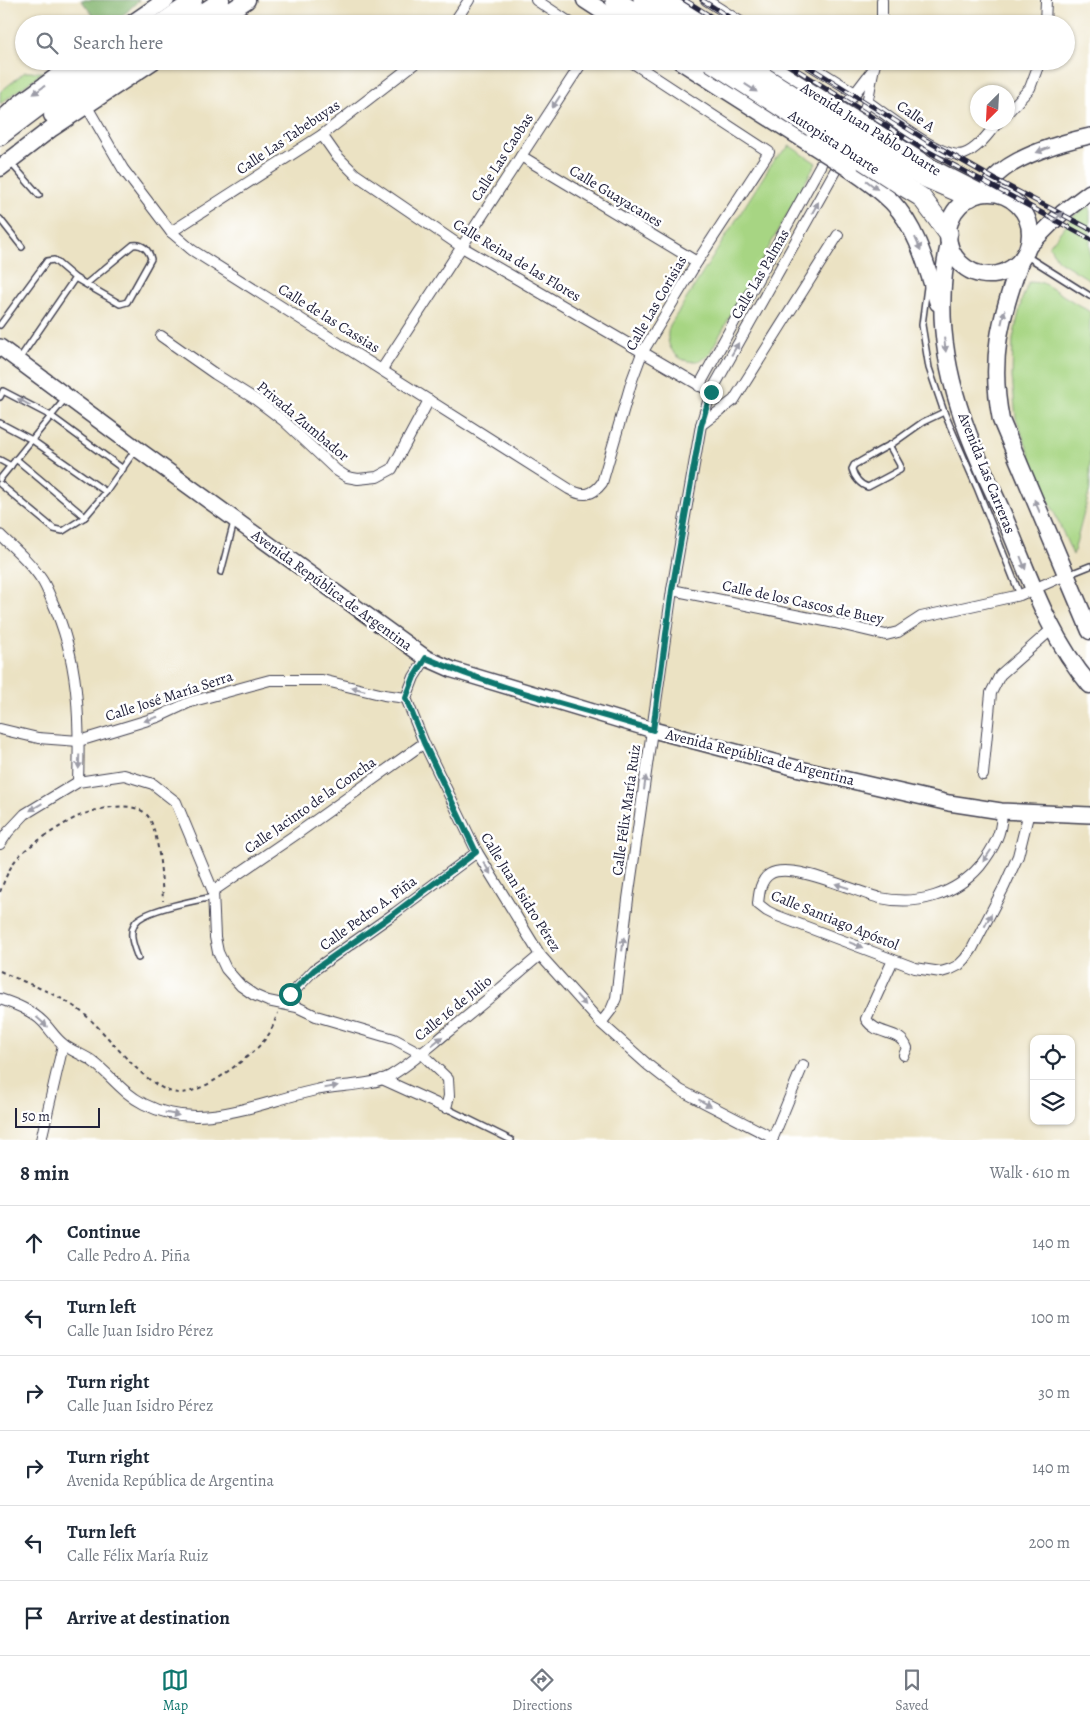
<!DOCTYPE html>
<html lang="en">
<head>
<meta charset="utf-8">
<style>
	:root { --surface:#fff; --page:#f6f6f7; --text:#1f2937; --muted:#747a83; --line:#e0e1e3; --accent:#0f766e }
	body { margin:0; font-family:Alegreya,serif; background:var(--page); color:var(--text) }
	.controls { position:absolute; right:15px; bottom:15px; display:grid; overflow:hidden; border-radius:10px; box-shadow:0 1px 4px #0004 }
	.controls button { width:45px; height:45px; display:grid; place-items:center; padding:0; border:0; border-bottom:1px solid var(--line); background:var(--surface); color:var(--text); font:25px sans-serif }
	.compass { position:absolute; left:970px; top:85px; width:45px; height:45px; border-radius:50%; background:var(--surface); box-shadow:0 1px 4px #0004; rotate:204deg }
	.scale { position:absolute; left:15px; bottom:12px; width:85px; box-sizing:border-box; padding-left:5px; border:2px solid #22223b; border-top:0; font-size:14px; line-height:18px; white-space:nowrap; color:#22223b; -webkit-text-stroke:4px #fff; paint-order:stroke }
	.stop { position:absolute; width:15px; height:15px; margin:-11px; border:4px solid #0f766e; border-radius:50%; background:#fff }
	.stop.end { background:#0f766e; border-color:#fff; box-shadow:0 1px 5px #0008 }
	.list { margin:0; padding:0; list-style:none }
	h2 { display:flex; justify-content:space-between; align-items:center; height:65px; margin:0; padding:0 20px; font-size:21px }
	h2 small { font-size:16px; font-weight:400; color:var(--muted) }
	.list li { display:grid; grid-template-columns:32px 1fr auto; gap:15px; align-items:center; box-sizing:border-box; height:75px; padding:0 20px; border-top:1px solid var(--line) }
	.list b { display:block; font-size:19px; white-space:nowrap }
	.list p { margin:0; font-size:16px; white-space:nowrap; color:var(--muted) }
	.list em { font-size:16px; font-style:normal; color:var(--muted) }
	.icon { flex:none; width:28px; height:28px; fill:none; stroke:currentColor; stroke-width:2; stroke-linecap:round; stroke-linejoin:round }
	.map { position:relative; flex:none; width:1090px; height:1140px; overflow:hidden }
	.search { position:absolute; background:var(--surface); box-shadow:0 1px 4px #0004; left:15px; right:15px; top:15px; height:55px; display:flex; align-items:center; gap:12px; box-sizing:border-box; padding:0 18px; border-radius:28px; color:var(--muted); font-size:19px }
	.sheet { height:515px; background:var(--surface) }
	nav { display:flex; justify-content:space-around; align-items:center; box-sizing:border-box; height:70px; border-top:1px solid var(--line); background:var(--surface); font-size:14px; color:var(--muted) }
	nav a { display:grid; justify-items:center; gap:2px }
	nav .on { color:var(--accent) }
	.map>svg:first-child { display:block }
	.green { fill:#a7d583; stroke:#647c5f }
	.forest { fill:#85b671; stroke:#546c56 }
	.lines { fill:none; stroke-linecap:round; stroke-linejoin:round }
	.service-casing { stroke:#403f4f; stroke-width:8 }
	.minor-casing { stroke:#403f4f; stroke-width:12 }
	.secondary-casing { stroke:#403f4f; stroke-width:18 }
	.primary-casing { stroke:#403f4f; stroke-width:19 }
	.motorway-casing { stroke:#403f4f; stroke-width:21 }
	.path { stroke:#403f4f; stroke-width:2; stroke-dasharray:4 4; stroke-linecap:butt }
	.service { stroke:#fff; stroke-width:5 }
	.minor { stroke:#fff; stroke-width:10 }
	.secondary { stroke:#fff; stroke-width:15 }
	.primary { stroke:#fff; stroke-width:16 }
	.motorway { stroke:#fff; stroke-width:19 }
	.rail-casing { stroke:#22223b; stroke-width:5 }
	.rail { stroke:#fff; stroke-width:3; stroke-dasharray:9; stroke-linecap:butt }
	.primary-bridge-casing { stroke:#403f4f; stroke-width:19; stroke-linecap:butt }
	.motorway-bridge-casing { stroke:#403f4f; stroke-width:21; stroke-linecap:butt }
	.primary-bridge { stroke:#fff; stroke-width:16 }
	.motorway-bridge { stroke:#fff; stroke-width:19 }
	.oneway { fill:#9c9ca7 }
	.route { stroke:#0f766e; stroke-width:6 }
	.labels { text-anchor:middle; stroke-width:5; stroke-linejoin:round; paint-order:stroke }
	.street-label { font-size:15px; fill:#22223b; stroke:#fff }
</style>
</head>
<body>
<div class="map">
<svg width="1090" height="1140" viewBox="0 0 1090 1140">
	<rect width="100%" height="100%" fill="#fff"/>
	<filter id="ink" filterUnits="userSpaceOnUse"><feTurbulence type="fractalNoise" baseFrequency=".02" numOctaves="2"/><feDisplacementMap in="SourceGraphic" scale="10" xChannelSelector="R" yChannelSelector="G"/><feConvolveMatrix kernelMatrix="1 2 1 2 8 2 1 2 1" color-interpolation-filters="sRGB"/></filter>
	<filter id="wash" filterUnits="userSpaceOnUse"><feTurbulence type="fractalNoise" baseFrequency=".0096" numOctaves="4" result="noise"/><feDisplacementMap in="SourceGraphic" scale="20" xChannelSelector="R" yChannelSelector="G"/><feGaussianBlur stdDeviation="1.12" result="paint"/><feColorMatrix in="noise" values="0 0 0 0 0 0 0 0 0 0 0 0 0 0 0 0 0 1.4 0 .05"/><feComposite in="paint" operator="in"/></filter>
	<g filter="url(#wash)">
		<rect width="100%" height="100%" fill="#ebe2c3"/>
		<g class="green">
			<path d="M25,72H43L0,104V92Z"/>
			<path d="M790,146L816,163L708,356C686,372 660,350 670,325L774,160Z"/>
			<path d="M1090,206V280L1058,260L1049,246L1073,216Z"/>
			<path d="M1029,282L1043,283L1090,312V489L1073,555L1035,469L1016,418L1012,377L1013,339L1022,299Z"/>
		</g>
		<path class="forest" d="M81,0H139L114,24H100Z"/>
	</g>
	<g filter="url(#ink)">
		<g class="lines">
			<defs>
				<g id="service">
					<path d="M11,163L39,195"/>
					<path d="M0,219L22,247"/>
					<path d="M1025,255L1090,296"/>
					<path d="M927,287L922,325L929,368L944,412L978,490L1020,595"/>
					<path d="M0,325L47,261L54,260L75,278L120,304L127,302L151,259C149,250 142,243 133,245L86,284"/>
					<path d="M20,358L75,278"/>
					<path d="M0,397L3,391L51,416L123,469"/>
					<path d="M0,423L32,440L106,492"/>
					<path d="M889,445L900,465V470L868,487C860,485 854,477 852,469L854,465C867,458 879,450 892,444L923,422L944,412"/>
					<path d="M16,459L85,517"/>
					<path d="M0,460L11,466"/>
					<path d="M0,479L65,399"/>
					<path d="M0,484L54,529L63,531L85,517L106,492L136,449"/>
					<path d="M221,572L234,522"/>
					<path d="M1070,574L1090,566"/>
					<path d="M138,958C134,947 128,934 135,923C142,910 197,900 213,897"/>
					<path d="M446,1108L511,1140"/>
				</g>
				<g id="minor">
					<path d="M536,0L572,24"/>
					<path d="M706,0L744,24"/>
					<path d="M882,0V24"/>
					<path d="M453,24L469,0"/>
					<path d="M1045,24L1046,0"/>
					<path d="M804,61L855,93"/>
					<path d="M849,101L872,71"/>
					<path d="M868,102C887,115 943,161 964,154C978,149 989,133 998,122"/>
					<path d="M86,105L123,169L171,232L192,250L569,489C583,497 592,496 602,483L632,380L642,353L697,262L769,152L630,61"/>
					<path d="M864,111C871,95 870,78 876,61"/>
					<path d="M1008,112L1030,88L1040,61"/>
					<path d="M322,135L336,155L355,174L462,247L711,392"/>
					<path d="M521,156L697,262"/>
					<path d="M171,232L322,135L418,61"/>
					<path d="M161,336L215,374L255,399L284,421L336,470L347,477L358,479L377,477L392,469L429,400"/>
					<path d="M382,369L583,61"/>
					<path d="M699,386L821,164"/>
					<path d="M701,425L734,400L838,235"/>
					<path d="M0,535C15,549 31,563 42,580C46,586 49,594 52,601C79,659 80,719 78,782"/>
					<path d="M672,590L835,623L886,635L898,632L921,617L1020,595L1066,575"/>
					<path d="M426,658L414,677L406,698L424,743L477,852L540,955L601,1023L648,1065L680,1090L773,1138"/>
					<path d="M0,729L38,738L79,741L158,717L190,702L270,680H322L384,695L406,698"/>
					<path d="M983,775L991,693L1000,675L1052,629"/>
					<path d="M1001,811C1004,831 992,851 980,866C955,895 917,906 880,898C856,892 791,861 770,874C760,880 759,894 758,904L767,911L775,915L915,968L941,972L951,969L959,965L965,959L972,949L1004,887L1018,856L1029,812"/>
					<path d="M0,844L8,832L25,814L78,782L124,775L153,784L176,802L213,891L215,937L218,952L226,969L241,986L254,995L268,1001L297,1007L316,1016L394,1039L422,1054L448,1079L449,1096L446,1108L382,1079"/>
					<path d="M213,891L298,833L424,743"/>
					<path d="M893,960L866,1019C877,1037 899,1028 907,1048L904,1055"/>
					<path d="M0,999C15,1004 31,1010 43,1022C50,1029 55,1038 63,1044C69,1050 84,1055 92,1061C111,1075 121,1092 144,1104C200,1133 260,1102 316,1090C337,1085 372,1086 390,1076C409,1065 427,1049 444,1035C477,1009 508,982 540,955"/>
					<path d="M282,1004L314,970L395,913L477,852"/>
					<path d="M601,1023L611,1010L616,998L628,899L672,590L701,425L711,392L835,171"/>
					<path d="M41,1140L63,1045"/>
					<path d="M772,1140L803,1065"/>
				</g>
				<g id="secondary">
					<path d="M985,192C988,187 991,180 996,176C1016,156 1062,142 1090,136"/>
					<path d="M1029,246L1062,213L1090,192"/>
					<path d="M0,347L136,448L426,658L453,670L653,730L800,769L949,803L1001,811L1090,815"/>
				</g>
				<g id="primary">
					<path d="M585,0L622,24"/>
					<path d="M665,0L703,24"/>
					<path d="M131,24L166,0"/>
					<path d="M159,24L194,0"/>
					<path d="M185,24L221,0"/>
					<path d="M211,24L247,0"/>
					<path d="M680,61L809,143"/>
					<path d="M762,61L833,106"/>
					<path d="M52,115L130,61"/>
					<path d="M0,121L19,104L78,61"/>
					<path d="M871,129L930,167L979,192"/>
					<path d="M0,137L49,100L105,61"/>
					<path d="M0,168L52,128L153,61"/>
					<path d="M850,169C865,179 879,189 892,202C918,229 927,268 938,303"/>
					<circle cx="989" cy="234" r="41"/>
					<path d="M949,244C932,319 949,392 980,462C988,482 998,501 1006,521C1030,578 1049,637 1090,685"/>
					<path d="M1020,262C1000,319 989,360 1001,420L1090,631"/>
				</g>
				<g id="motorway">
					<path d="M615,0L652,24"/>
					<path d="M643,0L680,24"/>
					<path d="M913,171L924,177L970,197"/>
					<path d="M903,186L921,197L948,233"/>
				</g>
			</defs>
			<use href="#service" class="service-casing"/>
			<use href="#minor" class="minor-casing"/>
			<use href="#secondary" class="secondary-casing"/>
			<use href="#primary" class="primary-casing"/>
			<use href="#motorway" class="motorway-casing"/>
			<g class="path">
				<path d="M0,892C5,879 10,865 20,855C28,846 66,822 77,817C94,809 133,799 147,815C159,828 162,881 163,901"/>
				<path d="M0,971C29,985 59,993 84,1014C108,1033 147,1092 179,1093C195,1093 215,1081 227,1072C242,1061 259,1049 269,1034C273,1028 275,1019 278,1013"/>
			</g>
			<use href="#service" class="service"/>
			<use href="#minor" class="minor"/>
			<use href="#secondary" class="secondary"/>
			<use href="#primary" class="primary"/>
			<use href="#motorway" class="motorway"/>
			<defs>
				<g id="rail">
					<path d="M685,0L723,24"/>
					<path d="M702,0L740,24"/>
					<path d="M783,61L920,147L1090,239"/>
					<path d="M800,61L926,140L996,180L1090,229"/>
				</g>
			</defs>
			<use href="#rail" class="rail-casing"/>
			<use href="#rail" class="rail"/>
			<defs>
				<g id="primary-bridge">
					<path d="M833,106L871,129"/>
					<path d="M809,143L850,169"/>
				</g>
				<g id="motorway-bridge">
					<path d="M710,61L903,186"/>
					<path d="M738,61L913,171"/>
				</g>
			</defs>
			<use href="#primary-bridge" class="primary-bridge-casing"/>
			<use href="#motorway-bridge" class="motorway-bridge-casing"/>
			<use href="#primary-bridge" class="primary-bridge"/>
			<use href="#motorway-bridge" class="motorway-bridge"/>
		</g>
		<defs><path id="oneway-solid" d="M-6-.8H1V-3.2L6.5 0L1 3.2V.8H-6Z" transform="scale(1.25)"/></defs>
		<g class="oneway">
			<use href="#oneway-solid" transform="translate(751 88) rotate(33)"/>
			<use href="#oneway-solid" transform="translate(39 90) rotate(144)"/>
			<use href="#oneway-solid" transform="translate(556 102) rotate(123)"/>
			<use href="#oneway-solid" transform="translate(1043 150) rotate(159)"/>
			<use href="#oneway-solid" transform="translate(872 185) rotate(38)"/>
			<use href="#oneway-solid" transform="translate(815 208) rotate(-61)"/>
			<use href="#oneway-solid" transform="translate(1058 217) rotate(-43)"/>
			<use href="#oneway-solid" transform="translate(918 244) rotate(66)"/>
			<use href="#oneway-solid" transform="translate(1003 317) rotate(-77)"/>
			<use href="#oneway-solid" transform="translate(945 345) rotate(83)"/>
			<use href="#oneway-solid" transform="translate(735 349) rotate(-60)"/>
			<use href="#oneway-solid" transform="translate(24 402) rotate(-152)"/>
			<use href="#oneway-solid" transform="translate(1037 506) rotate(-113)"/>
			<use href="#oneway-solid" transform="translate(1023 563) rotate(69)"/>
			<use href="#oneway-solid" transform="translate(358 689) rotate(-166)"/>
			<use href="#oneway-solid" transform="translate(151 719) rotate(162)"/>
			<use href="#oneway-solid" transform="translate(79 762) rotate(92)"/>
			<use href="#oneway-solid" transform="translate(645 783) rotate(-82)"/>
			<use href="#oneway-solid" transform="translate(36 807) rotate(149)"/>
			<use href="#oneway-solid" transform="translate(987 856) rotate(124)"/>
			<use href="#oneway-solid" transform="translate(487 868) rotate(59)"/>
			<use href="#oneway-solid" transform="translate(842 886) rotate(-162)"/>
			<use href="#oneway-solid" transform="translate(988 920) rotate(-63)"/>
			<use href="#oneway-solid" transform="translate(623 944) rotate(-83)"/>
			<use href="#oneway-solid" transform="translate(856 945) rotate(22)"/>
			<use href="#oneway-solid" transform="translate(581 1000) rotate(48)"/>
			<use href="#oneway-solid" transform="translate(42 1022) rotate(42)"/>
			<use href="#oneway-solid" transform="translate(437 1041) rotate(-39)"/>
			<use href="#oneway-solid" transform="translate(331 1087) rotate(-10)"/>
			<use href="#oneway-solid" transform="translate(705 1103) rotate(28)"/>
			<use href="#oneway-solid" transform="translate(172 1114) rotate(12)"/>
		</g>
	</g>
	<g class="lines" filter="url(#ink)">
		<path class="route" d="M290,994L314,970L395,913L476,852L424,743L406,698L414,677L426,658C498,689 577,707 653,730L672,590L701,426L711,392"/>
	</g>
	<g class="labels">
		<g class="street-label">
			<text transform="translate(916 116) rotate(35)" y="5">Calle A</text>
			<text transform="translate(871 129) rotate(32)" y="5">Avenida Juan Pablo Duarte</text>
			<text transform="translate(288 137) rotate(-34)" y="5">Calle Las Tabebuyas</text>
			<text transform="translate(834 142) rotate(33)" y="5">Autopista Duarte</text>
			<text transform="translate(502 157) rotate(-57)" y="5">Calle Las Caobas</text>
			<text transform="translate(616 196) rotate(31)" y="5">Calle Guayacanes</text>
			<text transform="translate(517 260) rotate(31)" y="5">Calle Reina de las Flores</text>
			<text transform="translate(760 274) rotate(-60)" y="5">Calle Las Palmas</text>
			<text transform="translate(656 303) rotate(-60)" y="5">Calle Las Corisias</text>
			<text transform="translate(329 318) rotate(32)" y="5">Calle de las Cassias</text>
			<text transform="translate(303 421) rotate(40)" y="5">Privada Zumbador</text>
			<text transform="translate(987 473) rotate(68)" y="5">Avenida Las Carreras</text>
			<text transform="translate(332 590) rotate(36)" y="5">Avenida República de Argentina</text>
			<text transform="translate(803 602) rotate(12)" y="5">Calle de los Cascos de Buey</text>
			<text transform="translate(169 696) rotate(-18)" y="5">Calle José María Serra</text>
			<text transform="translate(760 757) rotate(14)" y="5">Avenida República de Argentina</text>
			<text transform="translate(310 805) rotate(-35)" y="5">Calle Jacinto de la Concha</text>
			<text transform="translate(626 810) rotate(-82)" y="5">Calle Félix María Ruiz</text>
			<text transform="translate(521 892) rotate(58)" y="5">Calle Juan Isidro Pérez</text>
			<text transform="translate(368 913) rotate(-36)" y="5">Calle Pedro A. Piña</text>
			<text transform="translate(835 920) rotate(22)" y="5">Calle Santiago Apóstol</text>
			<text transform="translate(453 1008) rotate(-39)" y="5">Calle 16 de Julio</text>
		</g>
	</g>
</svg>
<div class="controls">
<button><svg class="icon" aria-label="locate" viewBox="0 0 24 24"><circle cx="12" cy="12" r="6"/><path d="M12 2v4M12 18v4M2 12h4M18 12h4"/></svg></button>
<button><svg class="icon" aria-label="layers" viewBox="0 0 24 24"><path d="M12 4l9 5-9 5-9-5zM3 14l9 5 9-5"/></svg></button>
</div>
<svg class="compass" viewBox="-18 -18 36 36"><path d="M0-13l5 13h-10z" fill="#e53935"/><path d="M0 13l5-13h-10z" fill="#747a83"/></svg>
<div class="scale">50 m</div>
<div class="stop" style="left:290px;top:994px"></div>
<div class="stop end" style="left:711px;top:392px"></div>
<div class="search"><svg class="icon" aria-label="search" viewBox="0 0 24 24"><circle cx="10" cy="10" r="6"/><path d="M15 15l6 6"/></svg>Search here</div>
</div>
<section class="sheet">
<h2>8 min<small>Walk · 610 m</small></h2>
<ul class="list">
<li><svg class="icon" aria-label="ahead" viewBox="0 0 24 24"><path d="M12 20V5M6 11l6-6 6 6"/></svg><div><b>Continue</b><p>Calle Pedro A. Piña</p></div><em>140 m</em></li>
<li><svg class="icon" aria-label="left" viewBox="0 0 24 24"><path d="M17 20v-9H6M10 6l-5 5 5 5"/></svg><div><b>Turn left</b><p>Calle Juan Isidro Pérez</p></div><em>100 m</em></li>
<li><svg class="icon" aria-label="right" viewBox="0 0 24 24"><path d="M7 20v-9h11M14 6l5 5-5 5"/></svg><div><b>Turn right</b><p>Calle Juan Isidro Pérez</p></div><em>30 m</em></li>
<li><svg class="icon" aria-label="right" viewBox="0 0 24 24"><path d="M7 20v-9h11M14 6l5 5-5 5"/></svg><div><b>Turn right</b><p>Avenida República de Argentina</p></div><em>140 m</em></li>
<li><svg class="icon" aria-label="left" viewBox="0 0 24 24"><path d="M17 20v-9H6M10 6l-5 5 5 5"/></svg><div><b>Turn left</b><p>Calle Félix María Ruiz</p></div><em>200 m</em></li>
<li><svg class="icon" aria-label="arrive" viewBox="0 0 24 24"><path d="M6 21V4h12l-3 4 3 4H6"/></svg><div><b>Arrive at destination</b></div></li>
</ul>
</section>
<nav>
<a class="on"><svg class="icon" aria-label="map" viewBox="0 0 24 24"><path d="M3 6l6-2 6 2 6-2v14l-6 2-6-2-6 2zM9 4v14M15 6v14"/></svg>Map</a>
<a><svg class="icon" aria-label="directions" viewBox="0 0 24 24"><path d="M12 3l9 9-9 9-9-9zM9 14v-3h6M13 9l2 2-2 2"/></svg>Directions</a>
<a><svg class="icon" aria-label="saved" viewBox="0 0 24 24"><path d="M7 4h10v16l-5-4-5 4z"/></svg>Saved</a>
</nav>
</body>
</html>
